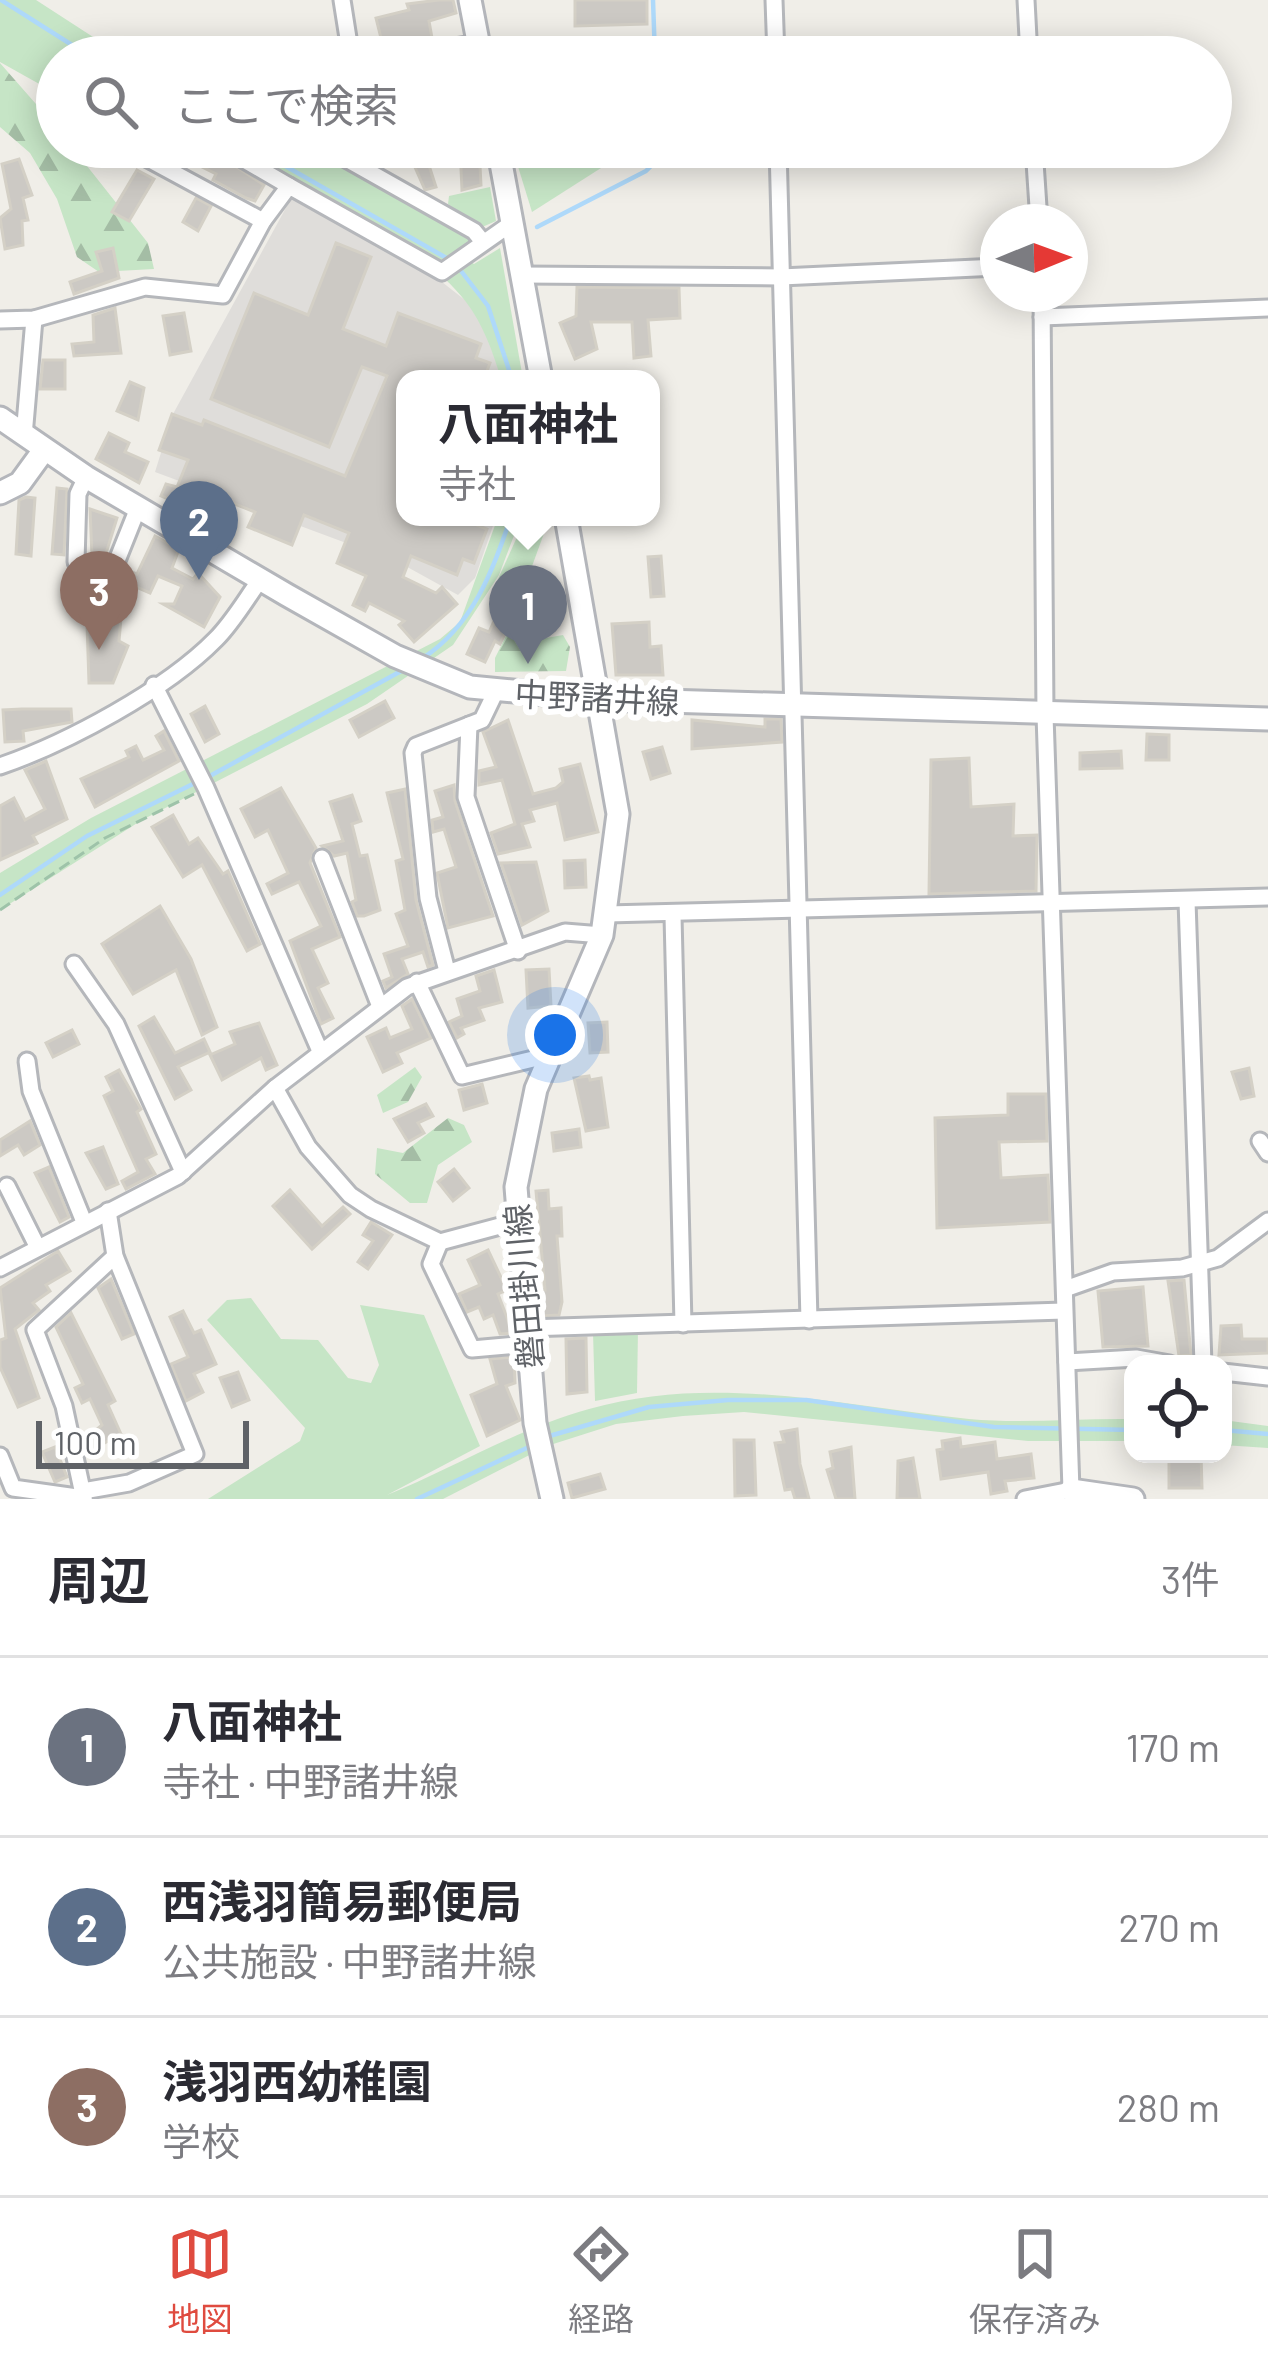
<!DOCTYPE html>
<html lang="ja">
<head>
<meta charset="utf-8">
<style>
	:root { --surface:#fff; --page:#f2f2f3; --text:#2b2b33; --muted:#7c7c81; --line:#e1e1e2; --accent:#df4b3f }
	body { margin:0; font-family:Barlow,"Noto Sans JP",sans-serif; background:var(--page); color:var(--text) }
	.controls { position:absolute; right:36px; bottom:36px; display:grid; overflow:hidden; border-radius:24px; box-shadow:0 6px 30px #0003 }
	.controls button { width:108px; height:108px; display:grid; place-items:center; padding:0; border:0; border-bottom:3px solid var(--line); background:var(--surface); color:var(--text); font:60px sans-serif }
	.compass { position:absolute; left:980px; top:204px; width:108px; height:108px; border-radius:50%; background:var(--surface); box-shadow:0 6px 30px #0003; rotate:89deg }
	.scale { position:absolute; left:36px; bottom:30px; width:213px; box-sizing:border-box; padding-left:12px; border:6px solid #5f6267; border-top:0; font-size:33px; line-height:42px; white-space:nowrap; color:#5f6267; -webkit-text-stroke:9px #fff; paint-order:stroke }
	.you { position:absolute; left:555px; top:1035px; width:42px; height:42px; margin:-30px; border:9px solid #fff; border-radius:50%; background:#1a73e8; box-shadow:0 0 0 18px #1a73e833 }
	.badge { display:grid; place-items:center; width:78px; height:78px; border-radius:50%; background:var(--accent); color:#fff; font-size:39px; font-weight:700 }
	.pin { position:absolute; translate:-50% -99px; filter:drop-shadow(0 3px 6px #0008) }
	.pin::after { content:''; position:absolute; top:63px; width:42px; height:36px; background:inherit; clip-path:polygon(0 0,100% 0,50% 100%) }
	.popup { position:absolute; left:396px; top:370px; width:264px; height:156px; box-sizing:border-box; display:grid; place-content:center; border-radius:24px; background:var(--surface); filter:drop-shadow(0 3px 9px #0005); font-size:39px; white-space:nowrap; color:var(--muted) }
	.popup b { font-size:45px; color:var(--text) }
	.popup::after { content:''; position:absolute; left:50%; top:100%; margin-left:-24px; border:24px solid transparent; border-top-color:var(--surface) }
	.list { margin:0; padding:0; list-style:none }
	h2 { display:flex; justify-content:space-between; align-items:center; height:156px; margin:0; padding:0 48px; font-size:51px }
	h2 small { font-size:39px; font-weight:400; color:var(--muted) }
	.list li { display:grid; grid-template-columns:78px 1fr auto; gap:36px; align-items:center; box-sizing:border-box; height:180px; padding:0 48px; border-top:3px solid var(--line) }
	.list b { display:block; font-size:45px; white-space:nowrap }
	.list p { margin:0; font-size:39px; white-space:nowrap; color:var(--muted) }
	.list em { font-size:39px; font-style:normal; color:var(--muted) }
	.icon { flex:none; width:66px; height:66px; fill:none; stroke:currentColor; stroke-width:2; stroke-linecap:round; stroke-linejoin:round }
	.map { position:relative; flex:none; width:1268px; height:1499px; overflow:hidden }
	.search { position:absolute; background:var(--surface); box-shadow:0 6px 30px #0003; left:36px; right:36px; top:36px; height:132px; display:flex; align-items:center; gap:30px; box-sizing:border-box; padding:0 42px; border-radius:66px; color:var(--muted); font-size:45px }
	.sheet { height:696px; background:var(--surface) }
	nav { display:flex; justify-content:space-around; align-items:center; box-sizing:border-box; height:168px; border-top:3px solid var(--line); background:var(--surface); font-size:33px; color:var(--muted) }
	nav a { display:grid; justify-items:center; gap:6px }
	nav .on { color:var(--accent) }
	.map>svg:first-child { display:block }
	.industrial { fill:#dfddda }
	.grass { fill:#c6e5c6 }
	.forest { fill:url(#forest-firs) }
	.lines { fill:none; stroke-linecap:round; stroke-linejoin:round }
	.stream { stroke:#aed9fa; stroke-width:4.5 }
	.building { fill:#ccc9c4; stroke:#d4d0c6; stroke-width:3 }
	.street-casing { stroke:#b5b7bb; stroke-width:21 }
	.secondary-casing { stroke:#b4b6bb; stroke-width:27 }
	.path { stroke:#9ec3a9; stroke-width:3; stroke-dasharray:12 6; stroke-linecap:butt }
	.street { stroke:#fff; stroke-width:15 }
	.secondary { stroke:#fff; stroke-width:21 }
	.labels { text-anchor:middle; stroke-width:12; stroke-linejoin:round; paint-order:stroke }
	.street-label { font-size:33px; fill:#5f6267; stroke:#fff }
</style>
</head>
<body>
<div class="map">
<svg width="1268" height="1499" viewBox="0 0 1268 1499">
	<defs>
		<pattern id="forest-firs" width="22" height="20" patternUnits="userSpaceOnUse" patternTransform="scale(3)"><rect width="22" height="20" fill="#c6e5c6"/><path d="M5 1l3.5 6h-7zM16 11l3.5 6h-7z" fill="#a4bda5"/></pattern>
	</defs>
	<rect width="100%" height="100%" fill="#f0eee8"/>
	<path class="industrial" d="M293,195L442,282L470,304L493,342L503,379H405V517H496L475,578L458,595L400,563L155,472L173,414Z"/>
	<g class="grass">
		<path d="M0,0H36L124,57H57V81L50,90L0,62Z"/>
		<path d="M231,147H315L479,236L460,254L474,264L500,248L523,379H501C493,352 483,324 466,302C423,244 296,186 231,147Z"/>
		<path d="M512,147H634L532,212Z"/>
		<path d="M490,187L496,221L480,228L448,204L449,196Z"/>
		<path d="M498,517H521L499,575L453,645L367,704L142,820L0,910V873L91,818L440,639L460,622Z"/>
		<path d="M526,517H550L516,610L489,599Z"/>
		<path d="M251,1298L281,1339L318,1340L348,1378L371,1383L379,1365L360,1305L424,1315L480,1446L387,1495C454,1468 519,1428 589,1409C715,1373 842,1406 969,1419C1022,1424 1079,1418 1133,1419V1441H1028L744,1412L683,1416L616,1424L547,1446L443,1499H208L300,1441L305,1428L207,1320L227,1300Z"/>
		<path d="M638,1329L637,1393L595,1401L593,1333Z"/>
		<path d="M1223,1420L1268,1426V1448L1223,1445Z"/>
	</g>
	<g class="forest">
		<path d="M0,63L57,128V147H72L148,243L154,269L99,272L77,257L57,199L30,153L0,127Z"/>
		<path d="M511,626L546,638L563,635L570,647L566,671L495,672V658Z"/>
		<path d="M415,1067L422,1077L408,1102L383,1113L377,1095Z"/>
		<path d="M448,1118L464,1125L472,1142L438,1165L427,1203H410L375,1174L377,1148L403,1153Z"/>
	</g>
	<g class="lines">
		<g class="stream">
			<path d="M1,0L91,57"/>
			<path d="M653,0L655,57"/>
			<path d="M252,147L450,260"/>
			<path d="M537,227L646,171L656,161L659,147"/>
			<path d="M458,267L488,306L512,379"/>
			<path d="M423,658C473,625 492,572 511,517"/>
			<path d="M208,777L403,670"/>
			<path d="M0,895L87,836L197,782"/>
			<path d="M1223,1430L1268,1434"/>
			<path d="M546,1437L649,1407L728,1400H806L994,1427L1133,1430"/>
			<path d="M417,1499L531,1446"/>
		</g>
	</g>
	<g class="building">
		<path d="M439,0H453L456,13L429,21L432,38L383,46L376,18L409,10L407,4Z"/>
		<path d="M575,0H647V24L575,26Z"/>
		<path d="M162,147H206L264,185L255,201L246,198L213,180L216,174Z"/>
		<path d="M423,147L436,187L425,190L407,149Z"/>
		<path d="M460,147H479L481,185L462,190Z"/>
		<path d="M19,159L32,195L23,198L28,220L22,221L23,245L5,249L0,218L11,209L2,164Z"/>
		<path d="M137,170L154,179L129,221L112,212Z"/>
		<path d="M196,198L211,206L198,231L183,222Z"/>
		<path d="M336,243L371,257L343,329L386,346L398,313L481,344L476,358L490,363L484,379H405V517H477L474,524L487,529L474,563L463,559L457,575L411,556L403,577L436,593L442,587L457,604L414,642L399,625L404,621L369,603L365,611L353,605L366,576L337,563L349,533L304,515L292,545L248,527L255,512L227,501L219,521L161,496L166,484L177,487L188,460L159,450L172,414L202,425L204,420L345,476L387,376L362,367L329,447L211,399L254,293L308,315Z"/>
		<path d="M113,248L119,278L74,294L70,282L102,271L96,252Z"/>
		<path d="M577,287L679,288L680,318L648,320L651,356L634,358L632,322H591L597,349L575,359L560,323L576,316Z"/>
		<path d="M115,308L121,353L74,356L72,344L94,342L93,315Z"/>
		<path d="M184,313L191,351L170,355L163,316Z"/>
		<path d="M43,360H65V389H40Z"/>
		<path d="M130,382L144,388L138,420L117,411Z"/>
		<path d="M109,433L129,443L125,452L148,462L139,483L96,459Z"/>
		<path d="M57,488L67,489L64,555L52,554Z"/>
		<path d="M26,497L35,498L31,556L16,554L19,500Z"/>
		<path d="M90,509L117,518L104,560L92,557Z"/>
		<path d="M155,536L179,549L172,568L193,579L198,573L220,597L204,627L163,604H174L182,586L158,576L150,593L122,581L126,570L137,574Z"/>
		<path d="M661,556L664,596L651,597L648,557Z"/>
		<path d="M86,594H113V606H122L119,641L128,646L113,683H89Z"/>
		<path d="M500,608L514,615L500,644L495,641L485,662L467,654L479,628L489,632Z"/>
		<path d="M649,622L650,647L661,646L663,675H616L612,624Z"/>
		<path d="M385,701L394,718L359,737L350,720Z"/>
		<path d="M205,706L219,734L205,742L191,714Z"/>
		<path d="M22,709H71L72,722L23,731L24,741L5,742L3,710Z"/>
		<path d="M765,719H781L782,742L692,749V720L765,727Z"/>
		<path d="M508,720L533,794L556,788L563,782L560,769L580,764L598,832L565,840L557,803L530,810L534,821L522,824L530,847L498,854L491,833L515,824L502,780L479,785V771L496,767L483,732Z"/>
		<path d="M164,731L179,761L95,807L81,779L129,757L126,751L136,746L143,760L164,750L156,736Z"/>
		<path d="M1147,734L1169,735V760H1146Z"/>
		<path d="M662,747L670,773L651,779L643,752Z"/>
		<path d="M1121,751L1122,768L1080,769V753Z"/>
		<path d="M969,758L971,807L1014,804L1013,836L1037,835L1036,891L929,894L931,760Z"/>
		<path d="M46,761L67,819L33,836L37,843L0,860V806L14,798L25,820L45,809L25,770Z"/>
		<path d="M454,785L455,801L493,916L448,928L437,873L456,867L444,829L433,832L432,820L443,817L435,791Z"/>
		<path d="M281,788L316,848L310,863L340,937L312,949L328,983L318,988L333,1018L321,1024L290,941L321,926L299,882L272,894L267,884L288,873L268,830L255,837L241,809Z"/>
		<path d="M405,789L416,900L433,965L428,967L423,952L402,959L408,974L386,988L383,981L392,977L384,954L408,946L396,914L405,910L396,861L403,859L387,793Z"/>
		<path d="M352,795L361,821L352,824L360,856L367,855L380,910L364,916H357L352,902L356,900L347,853L334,856L322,846L343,841L330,802Z"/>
		<path d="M173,815L189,844L198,838L223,874L228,871L260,944L247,951L202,865L183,877L152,827Z"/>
		<path d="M585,860L586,887L565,888L564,861Z"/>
		<path d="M536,862L548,911L522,925L501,863Z"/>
		<path d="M160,906L191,959L217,1027L202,1035L176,970L133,994L102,944Z"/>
		<path d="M549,969L551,1006L528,1008L526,970Z"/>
		<path d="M494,970L502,1002L479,1008L484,1020L461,1028L464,1034L457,1038L449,1022L462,1016L457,999L480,991L476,976Z"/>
		<path d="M412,999L431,1038L397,1053L402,1063L383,1072L367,1037L386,1028L390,1038L412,1029L402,1006Z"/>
		<path d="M154,1017L175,1053L204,1039L210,1052L178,1067L191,1090L175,1099L139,1026Z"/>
		<path d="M607,1022L608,1052L590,1053L588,1023Z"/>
		<path d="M259,1023L277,1065L266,1070L261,1058L222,1080L210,1055L235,1044L230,1032Z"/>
		<path d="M72,1030L79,1044L53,1057L46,1043Z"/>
		<path d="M1249,1068L1254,1096L1241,1099L1232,1072Z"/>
		<path d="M119,1070L141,1109L137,1112L156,1154L146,1159L155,1174L126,1189L122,1181L138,1172L104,1096L113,1091L106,1077Z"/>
		<path d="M589,1076L590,1080L601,1078L608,1127L586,1131L574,1078Z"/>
		<path d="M482,1084L487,1103L464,1110L459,1090Z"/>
		<path d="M1008,1094H1046L1047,1141L999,1142L1001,1178L1048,1175L1050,1222L937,1228L935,1118L1008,1115Z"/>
		<path d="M426,1104L433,1116L418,1123L424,1133L408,1142L394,1119Z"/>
		<path d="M30,1121L40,1145L24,1155L18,1145L0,1156V1140Z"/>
		<path d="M579,1129L581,1147L554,1151L552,1133Z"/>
		<path d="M103,1147L118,1184L106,1189L86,1153Z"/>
		<path d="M49,1167L69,1217L60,1222L35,1173Z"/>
		<path d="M454,1169L469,1188L453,1201L438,1182Z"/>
		<path d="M290,1190L322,1226L343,1207L350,1214L312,1249L273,1206Z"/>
		<path d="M548,1190L549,1209L561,1208L562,1236H557L562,1302L559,1315L541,1316L540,1290H545L536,1191Z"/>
		<path d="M371,1222L392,1235L368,1269L358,1262L373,1241L363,1235Z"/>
		<path d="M488,1250L507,1290L498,1294L513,1333L500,1334L493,1315L484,1319L479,1307L467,1312L459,1294L480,1285L468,1260Z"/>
		<path d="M58,1251L70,1271L46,1285L50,1291L33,1303L39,1310L15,1329L39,1398L18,1407L0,1367V1340L6,1338L0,1288Z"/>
		<path d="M111,1279L134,1334L122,1339L98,1288Z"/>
		<path d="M1184,1280L1191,1355L1179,1356L1168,1281Z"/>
		<path d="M1143,1287L1148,1346L1103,1347L1098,1291Z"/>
		<path d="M183,1311L194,1333L201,1330L216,1364L194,1374L203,1392L186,1401L171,1364L188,1357L170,1317Z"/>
		<path d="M71,1313L115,1401L108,1405L121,1434L86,1453L84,1440L102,1425L90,1399L82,1403L75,1388L83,1384L56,1327Z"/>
		<path d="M1241,1325L1242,1339H1268V1353L1219,1355L1221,1326Z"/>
		<path d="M586,1338L587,1392L567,1394L566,1339Z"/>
		<path d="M514,1357L515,1383L506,1386L520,1420L487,1436L471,1395L497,1384L490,1359Z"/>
		<path d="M238,1372L249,1400L232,1407L220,1378Z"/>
		<path d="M797,1429L800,1464L809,1499H795L792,1489L785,1490L775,1443L784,1442L781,1432Z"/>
		<path d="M960,1438L961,1447L995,1442L997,1459L1031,1454L1034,1478L1005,1481L1007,1491L991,1494L988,1472L941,1479L937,1450L943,1449L942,1441Z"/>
		<path d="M734,1440H754L756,1495L735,1496Z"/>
		<path d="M55,1447L67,1477L55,1482L42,1452Z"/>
		<path d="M851,1447L855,1499H836L827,1470L833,1468L830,1452Z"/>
		<path d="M1169,1454H1201L1202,1488H1169Z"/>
		<path d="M913,1458L920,1499H897L898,1461Z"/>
		<path d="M600,1474L605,1489L572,1498L568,1483Z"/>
	</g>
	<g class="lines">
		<defs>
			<g id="street">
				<path d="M342,0L351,57"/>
				<path d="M774,0L776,57"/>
				<path d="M1026,0L1029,57"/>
				<path d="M395,57L478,43"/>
				<path d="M126,147L263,221"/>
				<path d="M222,147L289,186"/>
				<path d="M325,147L474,231L483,242"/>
				<path d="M778,147L809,1320"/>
				<path d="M1034,147L1039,222"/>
				<path d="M522,275L781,277L998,267"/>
				<path d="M1042,317L1268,308"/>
				<path d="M0,320L34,319L145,287L223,295L263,221L289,186L442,272L512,223"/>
				<path d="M24,436L34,319"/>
				<path d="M76,562L78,494L86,477"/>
				<path d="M108,583L138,508"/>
				<path d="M154,685L206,788L320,1051"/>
				<path d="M469,725L466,797L518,951"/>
				<path d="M0,766C67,743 166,690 216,639C233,622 246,599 260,580"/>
				<path d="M322,858L379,1004"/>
				<path d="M1187,901L1203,1364"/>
				<path d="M607,914L1268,897"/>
				<path d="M673,916L683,1324"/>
				<path d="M74,964L116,1024L183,1172"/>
				<path d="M447,971L428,898L413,753L416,746L482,720L495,693"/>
				<path d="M417,982L462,1076L550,1055"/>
				<path d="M27,1061L31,1091L84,1222"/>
				<path d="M275,1088L308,1147L350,1195L371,1209L440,1242L515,1222"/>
				<path d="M1260,1141L1268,1153"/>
				<path d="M7,1186L37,1246"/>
				<path d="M440,1242L431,1264L472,1349L528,1344"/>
				<path d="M0,1268L178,1176L275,1088L407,987L565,932L602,935"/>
				<path d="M1065,1289L1113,1272L1182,1268L1218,1258L1268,1221"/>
				<path d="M527,1328L1064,1311"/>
				<path d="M1067,1362L1136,1358L1170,1364"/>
				<path d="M1223,1372L1268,1377"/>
				<path d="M0,1456L13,1488L84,1498"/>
				<path d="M83,1491L129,1483L195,1454L115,1256L108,1211"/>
				<path d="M84,1499L64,1406L35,1330L115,1256"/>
				<path d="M1025,1499L1071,1490L1045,715L1042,294"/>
			</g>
			<g id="secondary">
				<path d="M470,0L481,57"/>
				<path d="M498,147L541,379"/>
				<path d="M0,418L86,477L287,595L395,656L470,687L599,699L1268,719"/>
				<path d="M0,493L20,483L44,450"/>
				<path d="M1071,1490L1133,1499"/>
				<path d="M552,1499L535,1423L516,1187L536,1089L602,935L618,814L566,517"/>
			</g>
		</defs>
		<use href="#street" class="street-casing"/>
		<use href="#secondary" class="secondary-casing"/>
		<path class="path" d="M0,910L105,838L194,794"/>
		<use href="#street" class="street"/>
		<use href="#secondary" class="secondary"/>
	</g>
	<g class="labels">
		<g class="street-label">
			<text transform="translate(597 698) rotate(3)" y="12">中野諸井線</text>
			<text transform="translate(524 1286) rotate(-95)" y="12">磐田掛川線</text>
		</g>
	</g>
</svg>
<div class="controls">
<button><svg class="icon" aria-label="locate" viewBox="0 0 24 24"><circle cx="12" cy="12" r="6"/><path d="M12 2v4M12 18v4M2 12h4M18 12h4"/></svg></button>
</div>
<svg class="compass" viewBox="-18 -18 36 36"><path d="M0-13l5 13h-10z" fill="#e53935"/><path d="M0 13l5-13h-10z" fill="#7c7c81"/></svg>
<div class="scale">100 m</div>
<div class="you"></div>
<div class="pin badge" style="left:528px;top:664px;background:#6b7280">1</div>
<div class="popup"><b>八面神社</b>寺社</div>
<div class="pin badge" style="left:199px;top:580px;background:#5c6f8a">2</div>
<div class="pin badge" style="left:99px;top:650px;background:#8d6e63">3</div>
<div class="search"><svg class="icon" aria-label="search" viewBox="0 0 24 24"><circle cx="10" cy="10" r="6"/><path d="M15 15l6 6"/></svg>ここで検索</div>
</div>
<section class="sheet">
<h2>周辺<small>3件</small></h2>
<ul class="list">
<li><span class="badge" style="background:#6b7280">1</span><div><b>八面神社</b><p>寺社 · 中野諸井線</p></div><em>170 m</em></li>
<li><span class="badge" style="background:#5c6f8a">2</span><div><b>西浅羽簡易郵便局</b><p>公共施設 · 中野諸井線</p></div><em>270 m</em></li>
<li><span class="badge" style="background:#8d6e63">3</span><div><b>浅羽西幼稚園</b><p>学校</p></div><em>280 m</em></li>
</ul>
</section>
<nav>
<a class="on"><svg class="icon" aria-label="map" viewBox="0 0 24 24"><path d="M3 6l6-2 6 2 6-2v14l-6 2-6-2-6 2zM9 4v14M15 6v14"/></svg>地図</a>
<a><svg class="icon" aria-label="directions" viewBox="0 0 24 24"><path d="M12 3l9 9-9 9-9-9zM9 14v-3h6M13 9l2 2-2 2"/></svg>経路</a>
<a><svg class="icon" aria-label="saved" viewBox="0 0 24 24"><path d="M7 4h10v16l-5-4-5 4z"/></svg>保存済み</a>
</nav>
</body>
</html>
